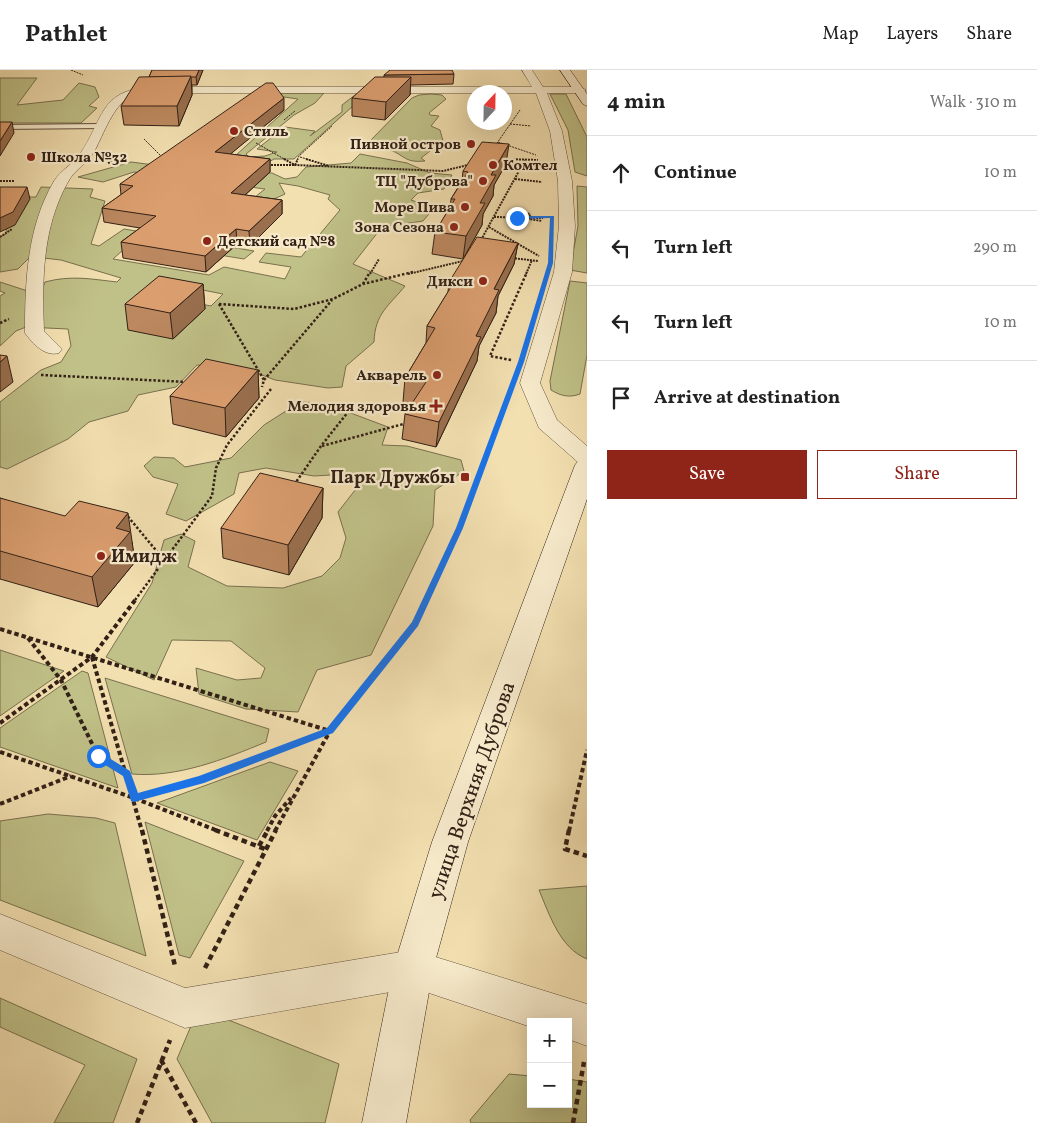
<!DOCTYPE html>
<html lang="en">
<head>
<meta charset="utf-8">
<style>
	:root { --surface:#fff; --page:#f6f6f6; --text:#222; --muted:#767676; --line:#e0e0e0; --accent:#8f2418 }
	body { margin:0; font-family:Vollkorn,serif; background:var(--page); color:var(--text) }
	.controls { position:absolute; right:15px; bottom:15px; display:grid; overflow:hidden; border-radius:0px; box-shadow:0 5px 20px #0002 }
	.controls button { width:45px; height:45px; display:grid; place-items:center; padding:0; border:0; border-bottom:1px solid var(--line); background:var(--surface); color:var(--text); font:25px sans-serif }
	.compass { position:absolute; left:467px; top:15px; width:45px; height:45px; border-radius:50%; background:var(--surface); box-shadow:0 5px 20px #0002; rotate:22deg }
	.stop { position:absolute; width:15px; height:15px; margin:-11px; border:4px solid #1a73e8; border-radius:50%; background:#fff }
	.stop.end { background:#1a73e8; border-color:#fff; box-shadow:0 1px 5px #0008 }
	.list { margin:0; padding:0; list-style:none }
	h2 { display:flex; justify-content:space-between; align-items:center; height:65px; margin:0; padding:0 20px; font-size:21px }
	h2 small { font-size:16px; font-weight:400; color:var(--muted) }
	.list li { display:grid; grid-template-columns:32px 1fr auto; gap:15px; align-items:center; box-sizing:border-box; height:75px; padding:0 20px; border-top:1px solid var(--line) }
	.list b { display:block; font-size:19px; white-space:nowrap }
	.list em { font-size:16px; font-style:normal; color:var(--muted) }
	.actions { display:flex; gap:10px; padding:15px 20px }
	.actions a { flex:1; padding:11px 0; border:1px solid var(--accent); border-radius:0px; text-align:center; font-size:18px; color:var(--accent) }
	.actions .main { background:var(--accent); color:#fff }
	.icon { flex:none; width:28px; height:28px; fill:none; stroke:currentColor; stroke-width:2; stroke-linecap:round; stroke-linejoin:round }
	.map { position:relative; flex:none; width:587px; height:1053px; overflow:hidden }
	header { display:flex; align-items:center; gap:30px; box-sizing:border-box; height:70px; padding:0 25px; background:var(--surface); border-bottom:1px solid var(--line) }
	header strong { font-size:24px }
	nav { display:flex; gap:28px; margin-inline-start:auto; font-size:18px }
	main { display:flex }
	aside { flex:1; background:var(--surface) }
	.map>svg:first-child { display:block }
	.green { fill:#c0c188; stroke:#79704f; fill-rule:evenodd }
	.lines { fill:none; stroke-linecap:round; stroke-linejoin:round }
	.service-casing { stroke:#62503d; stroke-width:2 }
	.minor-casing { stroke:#62503d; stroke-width:1 }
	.tertiary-casing { stroke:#62503d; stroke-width:1 }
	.secondary-casing { stroke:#322016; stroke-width:1 }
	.path-far4 { stroke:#322016; stroke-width:1; stroke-dasharray:2 1; stroke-linecap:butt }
	.path-far3 { stroke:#322016; stroke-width:2; stroke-dasharray:2 1; stroke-linecap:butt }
	.path-far2 { stroke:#322016; stroke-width:2.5; stroke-dasharray:2.5 2; stroke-linecap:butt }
	.path-far1 { stroke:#322016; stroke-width:4; stroke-dasharray:4.5 3; stroke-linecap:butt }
	.path { stroke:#322016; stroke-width:4.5; stroke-dasharray:5.5 4; stroke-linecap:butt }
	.service { fill:#f7ebcc; fill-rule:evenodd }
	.minor { fill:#f7ebcc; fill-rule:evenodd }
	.tertiary { fill:#f7ebcc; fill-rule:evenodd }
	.secondary { fill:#f7ebcc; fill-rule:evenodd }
	.wall { fill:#bc885f; stroke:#322016 }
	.shaded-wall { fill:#996f4e; stroke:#322016 }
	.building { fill:#db9e6f; stroke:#322016 }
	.route { fill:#1a73e8 }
	.poi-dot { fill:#8f2418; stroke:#f7ebcc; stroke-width:2 }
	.labels { text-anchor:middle; stroke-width:4.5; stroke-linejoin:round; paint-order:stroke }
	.far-poi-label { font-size:15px; font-weight:bold; fill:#322016; stroke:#f7ebcc; text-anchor:end }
	.poi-label { font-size:18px; font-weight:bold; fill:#322016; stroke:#f7ebcc; text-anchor:end }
	.near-street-label { font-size:21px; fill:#322016; stroke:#f7ebcc }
</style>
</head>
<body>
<header>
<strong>Pathlet</strong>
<nav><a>Map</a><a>Layers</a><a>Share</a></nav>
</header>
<main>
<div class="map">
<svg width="587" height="1053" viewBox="0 0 587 1053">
	<rect width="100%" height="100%" fill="#f3e0b1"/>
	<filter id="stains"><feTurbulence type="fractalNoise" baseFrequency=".004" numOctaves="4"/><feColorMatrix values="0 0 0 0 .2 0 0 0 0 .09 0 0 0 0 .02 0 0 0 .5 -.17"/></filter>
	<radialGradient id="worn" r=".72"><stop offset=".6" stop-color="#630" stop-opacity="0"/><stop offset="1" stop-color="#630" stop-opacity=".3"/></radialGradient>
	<g class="green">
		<path d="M0,8H37L17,35L63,30L79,13L95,17L99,27L89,36L97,38L81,53H0Z"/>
		<path d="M275,23H324L315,33L294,45L246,84L249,87L265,86L277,82L257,79L285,57L315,61L310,66L342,42V35L355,25L364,26L294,89H274L262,96L235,86L298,29L270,25Z"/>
		<path d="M431,24L442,25L446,29L429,43L430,45L439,46L431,56L440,60L443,71L421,88L425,91C406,93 406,87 391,80C383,76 377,78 369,72L412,28L419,25Z"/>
		<path d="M550,24H566L587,67V106L575,102L568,60Z"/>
		<path d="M360,84L407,93L430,103L452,105L444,119L418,123L411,130L434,138L423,151L382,157L353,194L405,216C389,236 375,243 374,272L346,296L342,317L328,318L275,310L244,298L197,295L176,317L138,325L128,341L89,352L68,369L7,399L0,397V332L41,300L61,292L71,276L68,259L26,257L16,261L0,276V226L5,223L0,221V212L40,225L45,212C71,205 91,209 117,212L121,208L61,190L35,187L29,188L18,199L0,202V167L6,164L7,143L16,127H36L41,117L93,119L90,127L105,131L91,174L99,176L124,159L254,181L244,189L146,173L123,180L113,189L209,205L224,197L285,209L291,197L259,192L266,183L301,187L340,140L328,129L330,125L298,116L279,113L285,124L263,134L255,127L265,119L134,102L103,112L78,107L131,92L217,103H272L285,109L297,107L306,97L351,93ZM177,215L223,224L211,236L164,227Z"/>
		<path d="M577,116L587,117V203L570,200L578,156Z"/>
		<path d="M570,211L587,213V285L580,324C569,328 561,326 551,320L550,311Z"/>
		<path d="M300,332L324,333L388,357L382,375L407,376L461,390L464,401L435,420L433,456L371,585L317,600L298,642L246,639L199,624L196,598L237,610L261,608L265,598L231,571L172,570L154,610L106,587L152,513L164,470L181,464L195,471L188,497L227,516L283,518L322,506L340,488L346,468L338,442L359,415L347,404L314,406L266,398L239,403L234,424L186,451L166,444L178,414L153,407L144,396L154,387L174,388L185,397L231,388L264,355Z"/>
		<path d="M0,580L64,601L0,646Z"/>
		<path d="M82,601L88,603L118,718L0,677V658Z"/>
		<path d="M105,608L269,659L266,672C225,689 177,708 132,704Z"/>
		<path d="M270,692L298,701L257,770L157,733Z"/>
		<path d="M48,744L96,748L115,753L146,886L0,830V751Z"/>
		<path d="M145,752L244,791L190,888L179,885Z"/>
		<path d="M587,816V889C560,878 550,846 539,820Z"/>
		<path d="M0,928L137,989L113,1053H54L85,995L0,957Z"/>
		<path d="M221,947L339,994L325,1053H212L177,989L191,956Z"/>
		<path d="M509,1004L531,1006V1034H568V1009L587,1012V1053H471L470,1050Z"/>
	</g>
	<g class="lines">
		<defs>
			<path id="service" d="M101,54H104V58L0,59V55Z"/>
			<g id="minor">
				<path d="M522,0H532L543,17H580L586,20L580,23H547L562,61L572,111L575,156L572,202L540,313L557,350L587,376V395L579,393L539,358L520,313L554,202L559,156L558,111L550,61L536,23H149C143,24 136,24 130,27C114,34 103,65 95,80C88,93 74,100 68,112C42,158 42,211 44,261L62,279L59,283C45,287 33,274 25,263C25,211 27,157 54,111C61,100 73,94 80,84C104,49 99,21 149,17H532Z"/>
				<path d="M0,844L185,918L413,880L427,885L433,899L427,913L413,918L185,958L0,880Z"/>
			</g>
			<path id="tertiary" d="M413,880L587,934V976L568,969V952H531V957L399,913L393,899L399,885Z"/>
			<g id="secondary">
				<path d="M560,0H570L587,24V36L583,34Z"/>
				<path d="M587,388V429L468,772L433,899L406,1053H362L393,899L432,772L575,395L579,390Z"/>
			</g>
		</defs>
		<use href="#service" class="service-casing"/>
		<use href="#minor" class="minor-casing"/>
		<use href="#tertiary" class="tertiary-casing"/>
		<use href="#secondary" class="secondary-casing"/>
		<g class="path-far4">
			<path d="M71,0L83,5"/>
			<path d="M284,50L295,41"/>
			<path d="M510,54L531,56"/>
			<path d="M144,69L163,88"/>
			<path d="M498,72L536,85"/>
			<path d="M256,73L286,90"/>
			<path d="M495,76L520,40"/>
			<path d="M300,87L310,90"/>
			<path d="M504,89L538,90"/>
			<path d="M116,90L119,89"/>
			<path d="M297,90L299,86L332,56"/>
		</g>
		<g class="path-far3">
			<path d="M284,89L295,95L443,101L472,94"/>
			<path d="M306,89L329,96"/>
			<path d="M504,89L538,90"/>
			<path d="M108,93L119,89"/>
			<path d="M265,95H295L298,89"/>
			<path d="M515,109L542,112"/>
			<path d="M0,111H15"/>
			<path d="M494,147L543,148"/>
			<path d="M517,148L519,142L530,144L529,149L542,151"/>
			<path d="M489,157L539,186"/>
			<path d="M0,167L12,159"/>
			<path d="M481,170L525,90"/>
			<path d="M512,188L538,191"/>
			<path d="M370,204L379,189"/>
			<path d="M408,204L463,191"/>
			<path d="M526,204L532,190"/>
		</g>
		<g class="path-far2">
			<path d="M363,214L370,202"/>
			<path d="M219,234L294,239L333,229L363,214L413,202"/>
			<path d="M219,234L264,310L262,317"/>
			<path d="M0,253L9,249"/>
			<path d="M511,290L490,286L527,202"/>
			<path d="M41,305L188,312"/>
			<path d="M264,310L332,230"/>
			<path d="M322,376L407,353"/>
			<path d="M294,415L321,376L352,337"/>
			<path d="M125,443L164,490"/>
			<path d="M135,530L212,426L216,398L227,375L271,319"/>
			<path d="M426,530L459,458L507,330"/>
		</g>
		<g class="path-far1">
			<path d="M0,559L330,661"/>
			<path d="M28,568L61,610L98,686L126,703"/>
			<path d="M92,587L142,761"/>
			<path d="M0,653L92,587L136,529"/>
			<path d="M0,682L134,728L218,761"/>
			<path d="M135,728L200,710L330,661"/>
			<path d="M0,734L71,706"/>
			<path d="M267,761L275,746L291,728"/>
			<path d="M275,761L330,661L415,554L427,529"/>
			<path d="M569,761L587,680"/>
		</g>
		<g class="path">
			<path d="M142,760L175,896"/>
			<path d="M215,760L265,779"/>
			<path d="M569,760L565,779L587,786"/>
			<path d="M259,776L268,760"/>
			<path d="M205,898L276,760"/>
			<path d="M161,990L196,1053"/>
			<path d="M137,1053L170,970"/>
			<path d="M573,1053L584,992"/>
		</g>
		<use href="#service" class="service"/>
		<use href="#minor" class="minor"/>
		<use href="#tertiary" class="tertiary"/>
		<use href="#secondary" class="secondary"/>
	</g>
	<g class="wall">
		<path d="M152,0H203L197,15H192V25L179,56L124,55L121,36L149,7Z"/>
		<path d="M454,4L453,14L410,15V25L385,50L352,46V28L384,7V5Z"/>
		<path d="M284,40L230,84L270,89V102L245,125L282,130V144L250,176L237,174L206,202L123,188L121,172L140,158L104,152L102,138L121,125L120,114Z"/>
		<path d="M506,94L494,115L493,126L483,144L482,155L463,189L432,184L435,162L450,138L451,129L462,111L463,101Z"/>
		<path d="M518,173L514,194L498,226L496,243L479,276L477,291L436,377L402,369L405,344L411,334L403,332L405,308L426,273L427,256L448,222L449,212Z"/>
		<path d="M203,214L205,239L173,269L128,260L125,234Z"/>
		<path d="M258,300L259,328L226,367L173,354L170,326Z"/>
		<path d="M323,418L322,448L289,505L223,488L221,458Z"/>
		<path d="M0,428L133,473L132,474L135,492L98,537L0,509Z"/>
	</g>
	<g class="shaded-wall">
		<path d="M199,0H203L197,15L196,7Z"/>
		<path d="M191,6L192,25L179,56L177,36Z"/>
		<path d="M411,7L410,25L385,50L386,32Z"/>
		<path d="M284,28V40L216,96L215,82Z"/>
		<path d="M12,52L14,63L0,86V71Z"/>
		<path d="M509,74L506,94L494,115L493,126L483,144L482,155L463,189L466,166L491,105Z"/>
		<path d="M270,89V102L232,137L231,123Z"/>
		<path d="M27,117L30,129L15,155L0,162V148Z"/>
		<path d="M282,130V144L250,176L249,161Z"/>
		<path d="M236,159L237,174L206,202L205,186Z"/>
		<path d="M518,173L514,194L498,226L496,243L479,276L477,291L436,377L439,352L476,266L494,219Z"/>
		<path d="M203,214L205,239L173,269L170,243Z"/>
		<path d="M7,286L13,312L0,322V292Z"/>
		<path d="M258,300L259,328L226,367L225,338Z"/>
		<path d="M323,418L322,448L289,505L288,475Z"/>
		<path d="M128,443L135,492L98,537L92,507L116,458Z"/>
	</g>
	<g class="building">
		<path d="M152,0H199L196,7H149Z"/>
		<path d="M390,0H452L454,4L384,5Z"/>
		<path d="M191,6L177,36H121L139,7Z"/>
		<path d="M375,7H411L386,32L352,28Z"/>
		<path d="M266,13H273L284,28L215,82L270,89L231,123L282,130L249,161L236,159L205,186L121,172L156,146L102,138L133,116L120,114Z"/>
		<path d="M0,52H12L0,71Z"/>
		<path d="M482,72L509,74L491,105H496L480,133H485L466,166L435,162L455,129H451L468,102L463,101Z"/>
		<path d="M0,117H27L13,142L0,148Z"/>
		<path d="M477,167L518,173L494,219L499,220L476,266L481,267L439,352L405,344L426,312L405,308L435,258L427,256L454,212H449Z"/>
		<path d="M159,206L203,214L170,243L125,234Z"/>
		<path d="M0,285L7,286L0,292Z"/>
		<path d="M206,289L258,300L225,338L170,326Z"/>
		<path d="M260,403L323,418L288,475L221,458Z"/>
		<path d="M0,428L65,446L79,431L128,443L116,458L130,462L92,507L0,481Z"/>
	</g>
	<path class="route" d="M517,146H554L553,193L524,292L463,458L418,556L333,663L204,713L134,732L131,731L123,706L94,688V683H101L130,701L138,723L199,706L327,658L412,552L456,458L518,292L548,193L550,148L515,149Z"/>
	<g class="poi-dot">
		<circle cx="234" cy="61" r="5"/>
		<circle cx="471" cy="74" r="5"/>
		<circle cx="31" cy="87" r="5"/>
		<circle cx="493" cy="95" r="5"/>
		<circle cx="483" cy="111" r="5"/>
		<circle cx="465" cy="137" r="5"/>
		<circle cx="454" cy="157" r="5"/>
		<circle cx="207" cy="171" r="5"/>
		<circle cx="483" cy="211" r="5"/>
		<circle cx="437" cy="305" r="5"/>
		<path d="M433.5 328.5h5v5h5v5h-5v5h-5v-5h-5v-5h5z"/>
		<rect x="460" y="402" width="10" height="10" rx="2.5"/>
		<circle cx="101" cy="486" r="5"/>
	</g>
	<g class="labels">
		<g class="far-poi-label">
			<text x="244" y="66" text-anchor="start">Стиль</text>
			<text x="461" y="79">Пивной остров</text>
			<text x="41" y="92" text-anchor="start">Школа №32</text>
			<text x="503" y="100" text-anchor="start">Комтел</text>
			<text x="473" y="116">ТЦ "Дуброва"</text>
			<text x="455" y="142">Море Пива</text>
			<text x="444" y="162">Зона Сезона</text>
			<text x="217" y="176" text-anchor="start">Детский сад №8</text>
			<text x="473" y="216">Дикси</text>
			<text x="427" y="310">Акварель</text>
			<text x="426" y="341">Мелодия здоровья</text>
		</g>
		<g class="poi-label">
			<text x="455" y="413">Парк Дружбы</text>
			<text x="111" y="492" text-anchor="start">Имидж</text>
		</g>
		<g class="near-street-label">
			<text transform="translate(471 720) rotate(-71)" y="7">улица Верхняя Дуброва</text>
		</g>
	</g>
	<rect width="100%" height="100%" filter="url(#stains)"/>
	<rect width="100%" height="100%" fill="url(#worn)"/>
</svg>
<div class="controls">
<button>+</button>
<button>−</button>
</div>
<svg class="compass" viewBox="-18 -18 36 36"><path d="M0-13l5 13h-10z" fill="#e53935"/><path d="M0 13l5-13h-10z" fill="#767676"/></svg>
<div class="stop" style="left:98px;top:686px"></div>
<div class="stop end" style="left:517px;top:148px"></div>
</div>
<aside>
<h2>4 min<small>Walk · 310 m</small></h2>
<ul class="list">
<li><svg class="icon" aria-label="ahead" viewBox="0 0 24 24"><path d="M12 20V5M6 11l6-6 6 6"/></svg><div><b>Continue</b></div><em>10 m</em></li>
<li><svg class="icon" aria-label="left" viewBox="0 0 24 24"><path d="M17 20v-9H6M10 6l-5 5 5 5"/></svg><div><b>Turn left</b></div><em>290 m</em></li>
<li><svg class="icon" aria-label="left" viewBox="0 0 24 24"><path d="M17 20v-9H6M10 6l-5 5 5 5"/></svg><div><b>Turn left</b></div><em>10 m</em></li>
<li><svg class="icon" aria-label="arrive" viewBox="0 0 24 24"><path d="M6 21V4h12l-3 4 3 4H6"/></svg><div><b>Arrive at destination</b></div></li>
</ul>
<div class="actions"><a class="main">Save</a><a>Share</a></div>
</aside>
</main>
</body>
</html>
